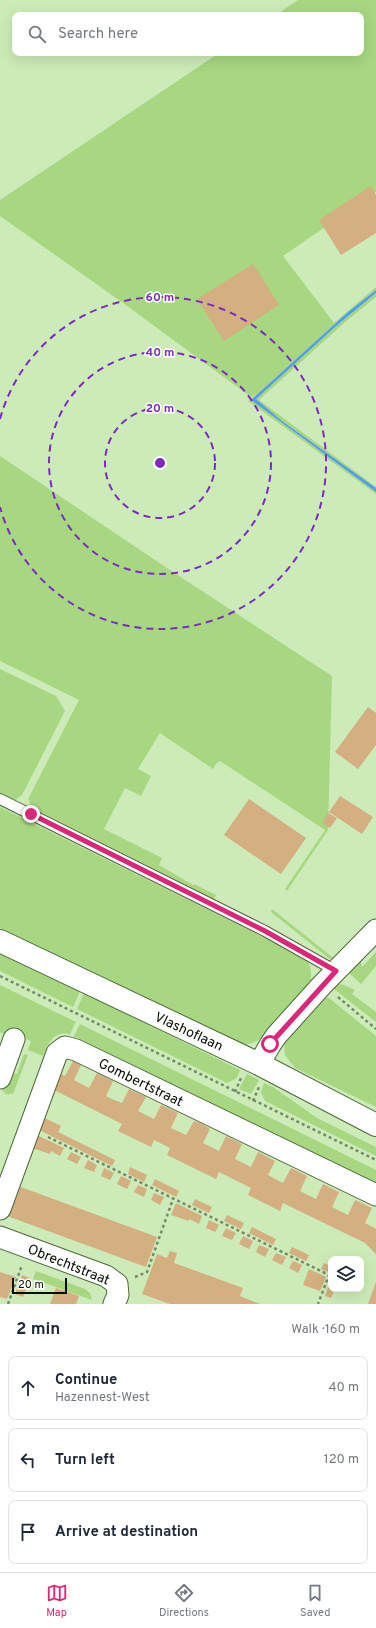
<!DOCTYPE html>
<html lang="en">
<head>
<meta charset="utf-8">
<style>
	:root { --surface:#fff; --page:#f2f2f3; --text:#1f2937; --muted:#747a83; --line:#e0e1e3; --accent:#db2777 }
	body { margin:0; font-family:Overpass,sans-serif; background:var(--page); color:var(--text) }
	.controls { position:absolute; right:12px; bottom:12px; display:grid; overflow:hidden; border-radius:8px; box-shadow:0 4px 16px #0002 }
	.controls button { width:36px; height:36px; display:grid; place-items:center; padding:0; border:0; border-bottom:1px solid var(--line); background:var(--surface); color:var(--text); font:20px sans-serif }
	.scale { position:absolute; left:12px; bottom:10px; width:55px; box-sizing:border-box; padding-left:4px; border:2px solid #071001; border-top:0; font-size:11px; line-height:14px; white-space:nowrap; color:#071001; -webkit-text-stroke:3px #fff; paint-order:stroke }
	.stop { position:absolute; width:12px; height:12px; margin:-9px; border:3px solid #db2777; border-radius:50%; background:#fff }
	.stop.end { background:#db2777; border-color:#fff; box-shadow:0 1px 4px #0008 }
	.list { margin:0; padding:0; list-style:none }
	h2 { display:flex; justify-content:space-between; align-items:center; height:52px; margin:0; padding:0 16px; font-size:17px }
	h2 small { font-size:13px; font-weight:400; color:var(--muted) }
	.list li { display:grid; grid-template-columns:26px 1fr auto; gap:12px; align-items:center; box-sizing:border-box; height:64px; margin:0 8px 8px; padding:0 8px; border:1px solid var(--line); border-radius:8px }
	.list b { display:block; font-size:15px; white-space:nowrap }
	.list p { margin:0; font-size:13px; white-space:nowrap; color:var(--muted) }
	.list em { font-size:13px; font-style:normal; color:var(--muted) }
	.icon { flex:none; width:22px; height:22px; fill:none; stroke:currentColor; stroke-width:2; stroke-linecap:round; stroke-linejoin:round }
	.map { position:relative; flex:none; width:376px; height:1304px; overflow:hidden }
	.search { position:absolute; background:var(--surface); box-shadow:0 4px 16px #0002; left:12px; right:12px; top:12px; height:44px; display:flex; align-items:center; gap:10px; box-sizing:border-box; padding:0 14px; border-radius:8px; color:var(--muted); font-size:15px }
	.sheet { height:268px; background:var(--surface) }
	nav { display:flex; justify-content:space-around; align-items:center; box-sizing:border-box; height:56px; border-top:1px solid var(--line); background:var(--surface); font-size:11px; color:var(--muted) }
	nav a { display:grid; justify-items:center; gap:2px }
	nav .on { color:var(--accent) }
	.map>svg:first-child { display:block }
	.green { fill:#a7d781 }
	.water { fill:#529dee }
	.building { fill:#d4af81 }
	.lines { fill:none; stroke-linecap:round; stroke-linejoin:round }
	.service-casing { stroke:#4f683b; stroke-width:12 }
	.minor-casing { stroke:#4f683b; stroke-width:23 }
	.tertiary-casing { stroke:#4f683b; stroke-width:24 }
	.path { stroke:#758a67; stroke-width:2.5; stroke-dasharray:3 3; stroke-linecap:butt }
	.service { stroke:#fff; stroke-width:10 }
	.minor { stroke:#fff; stroke-width:21 }
	.tertiary { stroke:#fff; stroke-width:22 }
	.route { stroke:#db2777; stroke-width:5 }
	.ring { fill:none; stroke:#7b2cbf; stroke-width:2; stroke-dasharray:7 5 }
	.labels { text-anchor:middle; stroke-width:3; stroke-linejoin:round; paint-order:stroke }
	.street-label { font-size:14px; fill:#071001; stroke:#fff }
	.centre { fill:#7b2cbf; stroke:#fff; stroke-width:2 }
	.ring-label { font-size:12px; text-anchor:middle; font-weight:bold; fill:#7b2cbf; stroke:#fff; stroke-width:3; stroke-linejoin:round; paint-order:stroke }
</style>
</head>
<body>
<div class="map">
<svg width="376" height="1304" viewBox="0 0 376 1304">
	<rect width="100%" height="100%" fill="#cdebb8"/>
	<g class="green">
		<path d="M298,0H376V192L283,256L334,323L376,287V290L348,312L251,400L376,492V494L248,401L257,393L251,397L119,300L0,216V200L219,53H361V15H276Z"/>
		<path d="M376,293V297L344,323L259,400L376,487V488L282,421L255,399L335,327Z"/>
		<path d="M0,456L173,572L332,676L328,830L287,891L285,889L325,830L220,761L216,764L213,769L160,733L138,769L151,776L141,796L125,788L104,829L162,858L159,865L193,885L194,884L216,895L214,899L33,810L28,799L79,700L0,661Z"/>
		<path d="M0,669L56,696L65,711L22,795L14,801L0,794Z"/>
		<path d="M0,807L261,936L262,935L308,960L311,971V986C298,1001 267,1042 248,1044C242,1045 236,1043 230,1041L0,928Z"/>
		<path d="M272,909L336,960L376,919V923L336,964L271,912Z"/>
		<path d="M376,937V945L361,961L362,967L376,952V966L361,984L350,974L348,966Z"/>
		<path d="M0,951L80,991L73,1007L0,971Z"/>
		<path d="M333,983L344,985L355,990L352,994L376,1012V1022L334,989Z"/>
		<path d="M0,985L76,1022L69,1036V1034C53,1031 48,1044 43,1056L28,1050L31,1041L9,1032L7,1035L0,1032Z"/>
		<path d="M84,993L240,1070L237,1078L227,1083L77,1009Z"/>
		<path d="M323,997L329,998L376,1036V1107L295,1068L285,1055L284,1043Z"/>
		<path d="M80,1024L376,1170V1185L76,1037L75,1039L73,1038Z"/>
		<path d="M24,1054L28,1055L13,1094L10,1093L9,1095L4,1093L5,1092L2,1091L9,1073L17,1074Z"/>
		<path d="M247,1074L259,1080L251,1094L239,1089Z"/>
		<path d="M264,1083L273,1087L317,1118L376,1147V1156L265,1101L261,1092Z"/>
		<path d="M36,1271L85,1289L90,1293L92,1300L33,1279Z"/>
	</g>
	<path class="water" d="M376,290V293L335,327L256,399L282,421L376,488V492L251,400L348,312Z"/>
	<g class="building">
		<path d="M371,186L376,195V233L341,255L319,220Z"/>
		<path d="M253,264L279,305L224,341L197,299Z"/>
		<path d="M368,707L376,713V745L358,769L335,752Z"/>
		<path d="M340,796L373,817L362,834L329,812Z"/>
		<path d="M249,799L306,838L281,874L224,835Z"/>
		<path d="M328,813L337,818L330,828L322,823Z"/>
		<path d="M73,1061L81,1065L74,1080L89,1088L97,1073L113,1081L106,1096L114,1100L122,1103L129,1089L146,1097L138,1111L154,1119L161,1105L170,1109L178,1113L171,1128L186,1135L194,1121L202,1124L210,1129L203,1143L219,1151L226,1136L242,1144L235,1159L251,1167L258,1152L275,1161L268,1175L283,1183L291,1168L307,1176L300,1191L316,1199L323,1184L339,1192L332,1207L348,1215L355,1200L372,1208L365,1223L376,1229V1254L365,1243L283,1203L280,1211L248,1195L251,1188L219,1172L216,1179L167,1155L170,1148L154,1140L151,1147L118,1131L122,1124L54,1090L60,1073L65,1076Z"/>
		<path d="M43,1117L61,1126L58,1132L115,1160L112,1166L39,1130Z"/>
		<path d="M37,1135L64,1148L60,1156L51,1151L50,1154L32,1148Z"/>
		<path d="M71,1152L81,1157L77,1164L67,1159Z"/>
		<path d="M88,1160L97,1165L94,1172L84,1168Z"/>
		<path d="M130,1167L147,1175L144,1182L128,1174Z"/>
		<path d="M104,1168L114,1173L110,1180L101,1176Z"/>
		<path d="M121,1176L131,1181L127,1189L117,1184Z"/>
		<path d="M155,1179L179,1191L176,1197L152,1185Z"/>
		<path d="M138,1185L147,1189L144,1197L134,1192Z"/>
		<path d="M18,1186L157,1237L146,1267L7,1216Z"/>
		<path d="M154,1193L164,1197L160,1205L151,1200Z"/>
		<path d="M195,1199L212,1207L209,1213L192,1205Z"/>
		<path d="M176,1203L202,1216L199,1224L189,1219V1221L171,1215Z"/>
		<path d="M227,1215L244,1223L241,1229L224,1221Z"/>
		<path d="M209,1220L219,1225L215,1232L206,1228Z"/>
		<path d="M252,1227L276,1239L273,1245L249,1233Z"/>
		<path d="M226,1228L236,1233L232,1240L222,1236Z"/>
		<path d="M243,1236L253,1241L249,1249L239,1244Z"/>
		<path d="M259,1245L269,1249L265,1257L256,1252Z"/>
		<path d="M292,1247L309,1255L306,1261L289,1253Z"/>
		<path d="M170,1251L177,1253L174,1263L243,1288L240,1296L260,1304H170L142,1294L157,1254L167,1258Z"/>
		<path d="M276,1253L286,1257L282,1265L272,1260Z"/>
		<path d="M293,1261L302,1265L298,1273L289,1268Z"/>
		<path d="M324,1263L331,1266V1273L321,1269Z"/>
		<path d="M309,1269L326,1277L320,1291L303,1285Z"/>
		<path d="M0,1272L16,1277L7,1299L0,1297Z"/>
		<path d="M22,1275L30,1278L23,1297L15,1294Z"/>
		<path d="M376,1282V1304H368Z"/>
		<path d="M328,1287L335,1289L331,1298L325,1296Z"/>
		<path d="M56,1288L79,1296L76,1304H50Z"/>
	</g>
	<g class="lines">
		<defs>
			<path id="service" d="M0,799L265,931L336,971"/>
			<g id="minor">
				<path d="M259,1064L270,1045L276,1036L322,985L376,930"/>
				<path d="M0,1078L14,1039"/>
				<path d="M0,1209L57,1053L65,1047L76,1050L376,1195"/>
				<path d="M0,1237L106,1276L117,1284L118,1295L114,1304"/>
			</g>
			<path id="tertiary" d="M0,941L259,1064L376,1125"/>
		</defs>
		<use href="#service" class="service-casing"/>
		<use href="#minor" class="minor-casing"/>
		<use href="#tertiary" class="tertiary-casing"/>
		<g class="path">
			<path d="M0,976L376,1160"/>
			<path d="M338,997L376,1029"/>
			<path d="M235,1092L241,1078"/>
			<path d="M253,1101L259,1087"/>
			<path d="M48,1137L329,1275L318,1304"/>
			<path d="M135,1277L147,1272L173,1199"/>
			<path d="M8,1304L22,1265"/>
		</g>
		<use href="#service" class="service"/>
		<use href="#minor" class="minor"/>
		<use href="#tertiary" class="tertiary"/>
	</g>
	<g class="lines">
		<path class="route" d="M31,814L265,931L336,971L270,1044"/>
	</g>
	<g class="ring">
		<circle cx="160" cy="463" r="55"/>
		<circle cx="160" cy="463" r="111"/>
		<path d="M0 419A166 166 0 1 1 0 507"/>
	</g>
	<g class="labels">
		<g class="street-label">
			<text transform="translate(189 1031) rotate(25)" y="5">Vlashoflaan</text>
			<text transform="translate(141 1082) rotate(26)" y="5">Gombertstraat</text>
			<text transform="translate(69 1264) rotate(22)" y="5">Obrechtstraat</text>
		</g>
	</g>
	<circle cx="160" cy="463" r="6" class="centre"/>
	<g class="ring-label">
		<text x="160" y="301">60 m</text>
		<text x="160" y="356">40 m</text>
		<text x="160" y="412">20 m</text>
	</g>
</svg>
<div class="controls">
<button><svg class="icon" aria-label="layers" viewBox="0 0 24 24"><path d="M12 4l9 5-9 5-9-5zM3 14l9 5 9-5"/></svg></button>
</div>
<div class="scale">20 m</div>
<div class="stop" style="left:270px;top:1044px"></div>
<div class="stop end" style="left:31px;top:814px"></div>
<div class="search"><svg class="icon" aria-label="search" viewBox="0 0 24 24"><circle cx="10" cy="10" r="6"/><path d="M15 15l6 6"/></svg>Search here</div>
</div>
<section class="sheet">
<h2>2 min<small>Walk · 160 m</small></h2>
<ul class="list">
<li><svg class="icon" aria-label="ahead" viewBox="0 0 24 24"><path d="M12 20V5M6 11l6-6 6 6"/></svg><div><b>Continue</b><p>Hazennest-West</p></div><em>40 m</em></li>
<li><svg class="icon" aria-label="left" viewBox="0 0 24 24"><path d="M17 20v-9H6M10 6l-5 5 5 5"/></svg><div><b>Turn left</b></div><em>120 m</em></li>
<li><svg class="icon" aria-label="arrive" viewBox="0 0 24 24"><path d="M6 21V4h12l-3 4 3 4H6"/></svg><div><b>Arrive at destination</b></div></li>
</ul>
</section>
<nav>
<a class="on"><svg class="icon" aria-label="map" viewBox="0 0 24 24"><path d="M3 6l6-2 6 2 6-2v14l-6 2-6-2-6 2zM9 4v14M15 6v14"/></svg>Map</a>
<a><svg class="icon" aria-label="directions" viewBox="0 0 24 24"><path d="M12 3l9 9-9 9-9-9zM9 14v-3h6M13 9l2 2-2 2"/></svg>Directions</a>
<a><svg class="icon" aria-label="saved" viewBox="0 0 24 24"><path d="M7 4h10v16l-5-4-5 4z"/></svg>Saved</a>
</nav>
</body>
</html>
